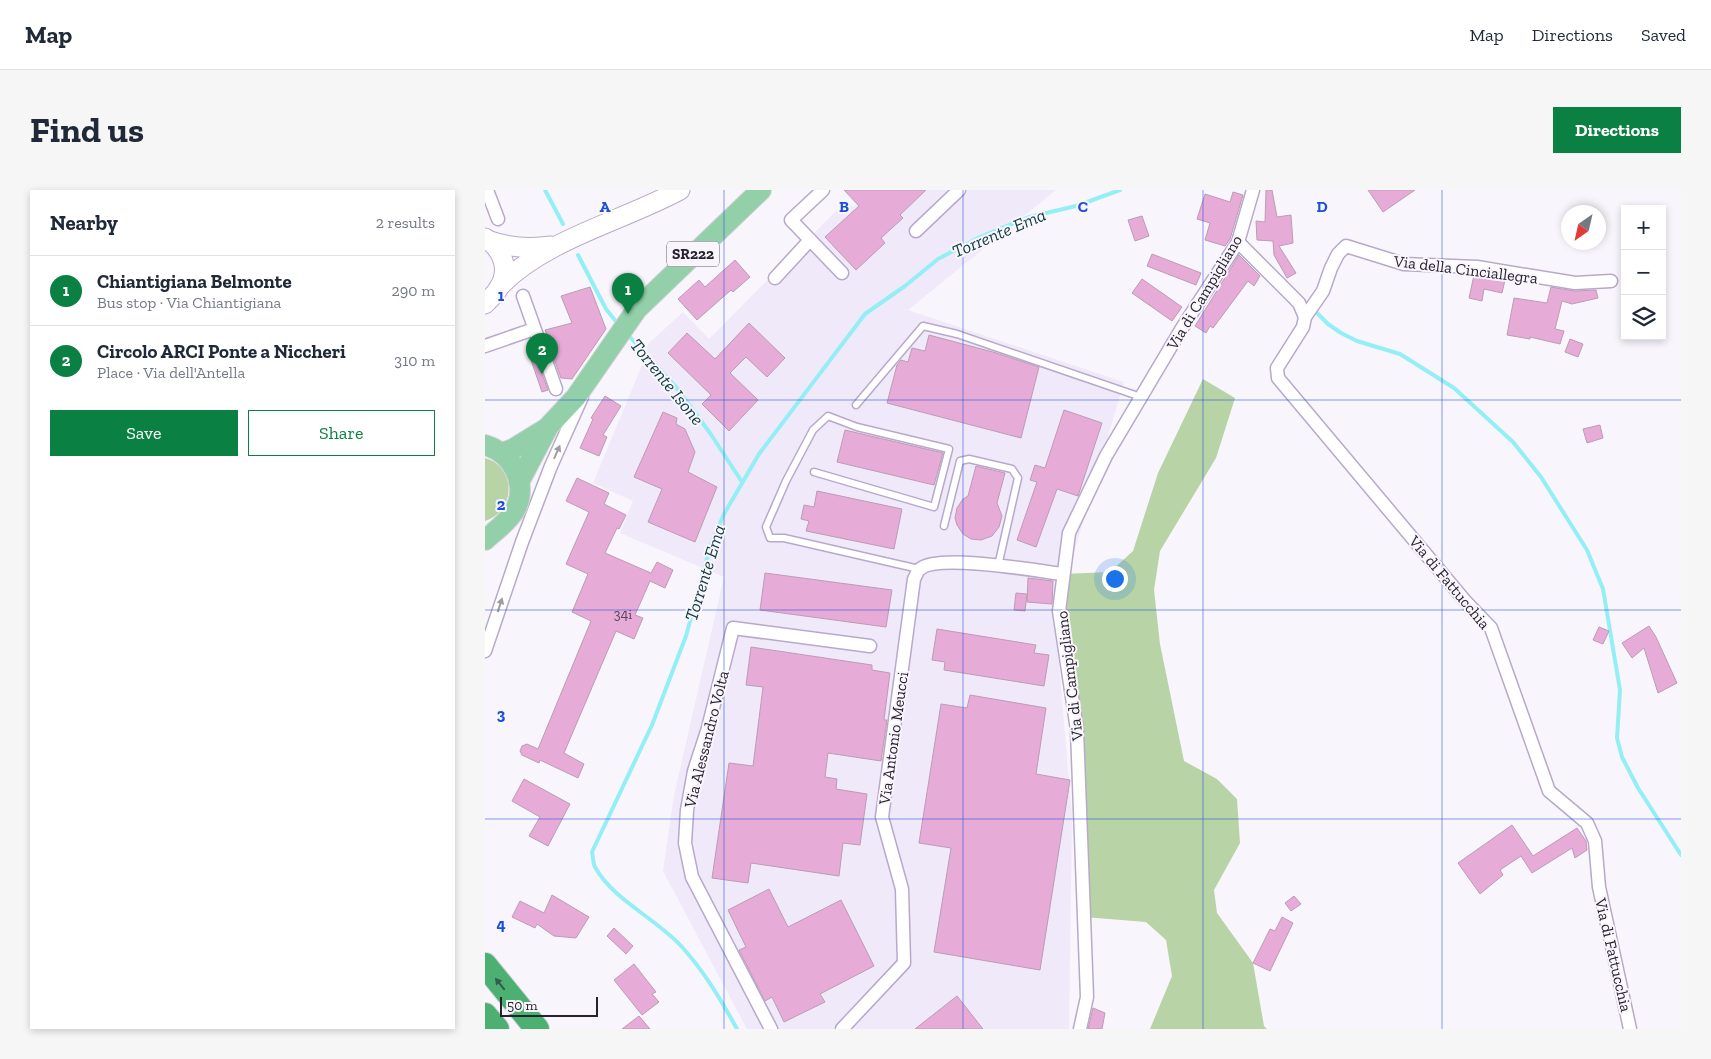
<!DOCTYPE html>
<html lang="en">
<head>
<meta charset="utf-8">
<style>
	:root { --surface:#fff; --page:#f6f6f7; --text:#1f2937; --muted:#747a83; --line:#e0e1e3; --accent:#0b8043 }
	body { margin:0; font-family:"Zilla Slab",serif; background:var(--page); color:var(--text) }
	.controls { position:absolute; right:15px; top:15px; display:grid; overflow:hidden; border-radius:0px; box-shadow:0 2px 8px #0003 }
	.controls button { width:45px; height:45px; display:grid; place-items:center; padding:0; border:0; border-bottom:1px solid var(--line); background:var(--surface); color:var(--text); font:25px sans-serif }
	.compass { position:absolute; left:1076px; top:15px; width:45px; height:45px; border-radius:50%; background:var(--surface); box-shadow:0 2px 8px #0003; rotate:214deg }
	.scale { position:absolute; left:15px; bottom:12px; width:98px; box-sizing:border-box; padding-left:5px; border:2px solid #28222f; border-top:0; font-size:14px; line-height:18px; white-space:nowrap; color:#28222f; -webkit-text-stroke:4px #f8f5fc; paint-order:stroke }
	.you { position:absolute; left:629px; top:388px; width:18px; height:18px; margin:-12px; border:4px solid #fff; border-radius:50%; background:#1a73e8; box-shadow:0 0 0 8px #1a73e833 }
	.badge { display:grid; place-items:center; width:32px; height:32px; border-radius:50%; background:var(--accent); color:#fff; font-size:16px; font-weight:700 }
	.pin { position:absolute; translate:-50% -41px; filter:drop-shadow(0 1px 2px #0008) }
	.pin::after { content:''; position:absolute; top:26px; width:18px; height:15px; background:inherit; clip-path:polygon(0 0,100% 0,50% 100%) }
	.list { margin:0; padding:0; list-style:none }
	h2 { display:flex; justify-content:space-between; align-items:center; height:65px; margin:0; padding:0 20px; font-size:21px }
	h2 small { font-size:16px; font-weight:400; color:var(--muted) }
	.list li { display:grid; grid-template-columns:32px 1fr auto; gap:15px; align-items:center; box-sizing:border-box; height:70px; padding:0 20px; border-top:1px solid var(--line) }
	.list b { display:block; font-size:19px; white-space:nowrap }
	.list p { margin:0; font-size:16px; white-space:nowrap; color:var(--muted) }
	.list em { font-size:16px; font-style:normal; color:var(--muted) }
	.actions { display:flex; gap:10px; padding:15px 20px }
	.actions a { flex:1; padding:11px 0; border:1px solid var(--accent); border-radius:0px; text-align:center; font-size:18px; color:var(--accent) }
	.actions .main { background:var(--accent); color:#fff }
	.icon { flex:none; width:28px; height:28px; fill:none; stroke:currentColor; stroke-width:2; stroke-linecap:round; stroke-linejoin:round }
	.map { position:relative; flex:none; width:1196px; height:839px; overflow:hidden; border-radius:0px }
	header { display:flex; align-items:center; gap:30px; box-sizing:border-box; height:70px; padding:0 25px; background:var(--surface); border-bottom:1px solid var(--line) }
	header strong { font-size:24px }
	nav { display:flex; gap:28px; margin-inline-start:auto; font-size:18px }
	.intro { display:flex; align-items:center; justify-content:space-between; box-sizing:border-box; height:120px; padding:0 30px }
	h1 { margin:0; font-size:35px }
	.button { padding:12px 22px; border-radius:0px; background:var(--accent); color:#fff; font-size:18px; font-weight:700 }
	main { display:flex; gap:30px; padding:0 30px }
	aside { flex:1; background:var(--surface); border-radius:0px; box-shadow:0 2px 8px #0003 }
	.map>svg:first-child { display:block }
	.built { fill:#f0e9fa }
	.green { fill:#b8d4a7 }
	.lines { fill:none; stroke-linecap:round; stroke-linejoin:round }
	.stream { stroke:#93eff5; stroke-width:4 }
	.building { fill:#e6abd7; stroke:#bc9cb3 }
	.service-casing { stroke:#b8a9ca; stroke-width:9 }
	.minor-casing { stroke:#b8a9ca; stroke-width:15 }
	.secondary-casing { stroke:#b8a9ca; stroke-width:21 }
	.primary-casing { stroke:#d4d3d5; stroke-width:22 }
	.motorway-casing { stroke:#d4d3d5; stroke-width:26 }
	.service { stroke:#fff; stroke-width:6 }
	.minor { stroke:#fff; stroke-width:12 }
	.secondary { stroke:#fff; stroke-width:19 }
	.primary { stroke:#93d0aa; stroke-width:20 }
	.motorway { stroke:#4bb072; stroke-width:24 }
	.oneway { fill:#9e9ca1 }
	.oneway2 { fill:#365b4a }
	.grid { fill:none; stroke:#1d4ed8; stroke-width:1; stroke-opacity:0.55 }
	.labels { text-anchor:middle; stroke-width:4; stroke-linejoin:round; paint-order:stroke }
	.number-label { font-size:14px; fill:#584459 }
	.shield { fill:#f8f5fc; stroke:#66616c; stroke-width:1 }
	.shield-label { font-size:15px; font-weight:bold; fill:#28222f }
	.street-label { font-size:16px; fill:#28222f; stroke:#f8f5fc }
	.water-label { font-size:18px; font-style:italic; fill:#0e3b3e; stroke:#f8f5fc }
	.grid-label { font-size:16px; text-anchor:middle; font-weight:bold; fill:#1d4ed8; stroke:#f8f5fc; stroke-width:4; stroke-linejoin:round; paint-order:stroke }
</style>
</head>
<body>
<header>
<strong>Map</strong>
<nav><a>Map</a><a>Directions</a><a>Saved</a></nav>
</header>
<div class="intro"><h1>Find us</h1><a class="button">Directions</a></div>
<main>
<aside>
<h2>Nearby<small>2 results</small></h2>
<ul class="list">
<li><span class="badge">1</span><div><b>Chiantigiana Belmonte</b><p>Bus stop · Via Chiantigiana</p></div><em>290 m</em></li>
<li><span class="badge">2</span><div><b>Circolo ARCI Ponte a Niccheri</b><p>Place · Via dell'Antella</p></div><em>310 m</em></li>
</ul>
<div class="actions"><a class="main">Save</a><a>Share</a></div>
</aside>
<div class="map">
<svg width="1196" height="839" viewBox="0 0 1196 839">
	<rect width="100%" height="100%" fill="#f8f5fc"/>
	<path class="built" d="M385,0H571L423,120L639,192L570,427L587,626L584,839H262L178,681L189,605L239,387L135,343L148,311L108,293L157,175L163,154L198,122L224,149L361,11L368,17Z"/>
	<g class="green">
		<path d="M718,189L750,208L731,268L675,361L669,400L675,454L699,571L732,589L752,609L755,653L729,700L732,723L768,773L779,836L782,839H665L687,786L681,750L661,732L599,727L592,540L574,421L578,384L625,382L648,361L673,283Z"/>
		<path d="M0,268C32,277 31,321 0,331Z"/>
	</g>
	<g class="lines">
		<g class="stream">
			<path d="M60,0L78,34"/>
			<path d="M93,65L121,119L133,134"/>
			<path d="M832,123L843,134L856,143L872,151L915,164L969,198L1028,252L1056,287L1102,360L1118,399L1135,500L1132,548L1137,567L1153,598L1196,665"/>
			<path d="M143,145L191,197L225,243L257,292"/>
			<path d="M252,839C236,810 219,781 197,757C171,728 129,711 110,677C108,673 108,667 107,662L167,535L201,446L226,354L239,324L274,264L380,124L420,96L453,69L495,47L544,27L591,16L635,0"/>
		</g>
	</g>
	<g class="building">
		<path d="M359,0H441L415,25L418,28L396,48L400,53L371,80L340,47L374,16Z"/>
		<path d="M781,0H787L792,27L806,25L808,53L794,56L811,83L802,88L789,65L788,51L772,50L771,31L780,32Z"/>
		<path d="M883,0H930L898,22Z"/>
		<path d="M748,2L758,5L745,49L740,56L720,50L725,33L712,29L720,4L745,12Z"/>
		<path d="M657,26L664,46L650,51L643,30Z"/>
		<path d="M667,64L716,83L711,95L662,76Z"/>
		<path d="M754,65L775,86L769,96L763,91L728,138L725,136L721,143L710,136Z"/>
		<path d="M250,70L265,87L248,102L246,100L212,130L193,109L214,90L220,97Z"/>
		<path d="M989,85L1020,90L1017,103L999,99L997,111L984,108Z"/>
		<path d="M657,89L697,117L687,131L647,103Z"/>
		<path d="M105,97L121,139L87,189L76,188L67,163L69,162L60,140L87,133L76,106Z"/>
		<path d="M1066,97L1089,101L1111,100L1113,108L1087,114L1077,111L1070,139L1079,141L1075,154L1045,147V149L1022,145L1029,108L1062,113Z"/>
		<path d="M264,133L300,168L282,187L261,167L245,183L273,210L244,241L217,214L226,205L183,163L202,143L230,169Z"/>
		<path d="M444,145L508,162L554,177L536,248L402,213L412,175L416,170L423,172L427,158L440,161Z"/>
		<path d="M1085,149L1098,154L1093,167L1080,162Z"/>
		<path d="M51,168L63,200L57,202L46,170Z"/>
		<path d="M120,206L136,216L118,245L122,247L114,266L95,258L108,229L106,228Z"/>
		<path d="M579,220L617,233L593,306L572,299L551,357L532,350L552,292L545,290L550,275L560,278Z"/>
		<path d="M178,222L192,228L191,234L200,239L210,262L203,282L232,297L210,352L163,332L177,299L149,287Z"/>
		<path d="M1115,235L1118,248L1102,253L1098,239Z"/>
		<path d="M360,240L458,263L449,295L352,272Z"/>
		<path d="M491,276L520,283L512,313L517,326L514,337L507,346L496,350L486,349L478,344L472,335L470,328L472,318L478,309L483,306Z"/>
		<path d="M92,288L124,303L119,314L141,325L134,339L132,338L120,363L166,383L172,372L188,380L180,398L165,391L150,425L158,428L149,449L131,441L79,563L99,574L93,588L55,570L54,573L37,565L35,561L37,556L42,554L53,559L106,431L87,422L103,384L81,374L104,322L81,311Z"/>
		<path d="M332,301L417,319L409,359L321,341L324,331L316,329L319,315L329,317Z"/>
		<path d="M280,383L407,400L401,437L275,420Z"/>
		<path d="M543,388L568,391L567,414L542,412Z"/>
		<path d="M531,403L542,404L540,421L529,420Z"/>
		<path d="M1164,436L1171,447L1192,493L1173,503L1159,458L1147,468L1137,453Z"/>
		<path d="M1114,437L1124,441L1118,454L1108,450Z"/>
		<path d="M452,439L551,455L549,463L564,465L559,496L459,480L460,472L447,470Z"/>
		<path d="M266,457L387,475V480L405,483L399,530H402L396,571L343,563L340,587L352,589L351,599L382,604L375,655L358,653L354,686L266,673L263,693L227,688L244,573L268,576L278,497L261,495Z"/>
		<path d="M485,505L561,518L551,584L585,590L555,780L449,762L466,658L434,653L456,514L482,518Z"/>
		<path d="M39,589L85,614L63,656L44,646L55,627L27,611Z"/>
		<path d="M1027,635L1048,666L1092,638L1101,651L1102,660L1090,668L1087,658L1047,683L1036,666L1015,680L1018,685L995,704L973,673Z"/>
		<path d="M284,699L303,737L356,710L389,776L335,804L340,812L299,832L287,807L280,811L254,760L261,757L243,720Z"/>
		<path d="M67,705L104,727L91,748L69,746L52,734L50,738L27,727L35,711L59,723Z"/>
		<path d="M809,706L816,714L806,721L800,713Z"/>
		<path d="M797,727L808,733L785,781L768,773L785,739L790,741Z"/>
		<path d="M129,738L148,756L141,764L122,746Z"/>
		<path d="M149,774L171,802L167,804L174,812L157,825L129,790Z"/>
		<path d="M472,806L498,839H430Z"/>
		<path d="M608,818L620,823L617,839H603Z"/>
		<path d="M154,826L165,839H137Z"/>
	</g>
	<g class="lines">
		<defs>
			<g id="service">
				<path d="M371,215L438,136L472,144L656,207"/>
				<path d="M329,282L449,317L464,259L372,237L343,226L328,240L301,291L281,337L285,348H299L434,379"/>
				<path d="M459,336L475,271L484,269L527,279L533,288L513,376"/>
			</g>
			<g id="minor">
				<path d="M2,0L13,29"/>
				<path d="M338,0L306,30L357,83"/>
				<path d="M431,41L474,0"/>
				<path d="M753,52L814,113L820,127"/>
				<path d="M290,88L325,50"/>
				<path d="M1126,91L1090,93L992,77L919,74L861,56L853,64L846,78L838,101L820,127L818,137L792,178L793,188L981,412L1006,438L1064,601L1102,633L1110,651L1114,697L1145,839"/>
				<path d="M38,106L71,199"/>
				<path d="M0,156L49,139"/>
				<path d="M0,461L37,352L66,276L97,207"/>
				<path d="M286,839L207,687L200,653L202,620L209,581L223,538L248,438L385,456"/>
				<path d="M357,839L419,773L417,699L397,627L429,389C431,386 432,381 435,379C453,363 552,381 578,384"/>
				<path d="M595,839L602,807L592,540L574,421L584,343L621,266L697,138L753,52L768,0"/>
			</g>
			<g id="secondary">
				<path d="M0,48C18,59 26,81 13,99C10,105 4,109 0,114"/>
				<path d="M5,51C26,58 45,59 66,56"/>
				<path d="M16,95C59,50 140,30 195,0"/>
			</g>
			<g id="primary">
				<path d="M0,255C27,263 44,293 30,320C22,333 11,340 0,350"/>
				<path d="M17,263L28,259L62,238L91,207L152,119L276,0"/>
				<path d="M34,292L62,239"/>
			</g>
			<g id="motorway">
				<path d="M0,775L52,839"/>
				<path d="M0,825L12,839"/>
			</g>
		</defs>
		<use href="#service" class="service-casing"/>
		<use href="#minor" class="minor-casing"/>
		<use href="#secondary" class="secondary-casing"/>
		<use href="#primary" class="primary-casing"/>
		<use href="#motorway" class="motorway-casing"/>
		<use href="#service" class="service"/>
		<use href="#minor" class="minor"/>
		<use href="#secondary" class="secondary"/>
		<use href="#primary" class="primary"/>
		<use href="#motorway" class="motorway"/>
	</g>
	<defs><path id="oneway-solid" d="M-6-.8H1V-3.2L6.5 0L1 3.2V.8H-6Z" transform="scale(1.25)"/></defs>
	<g class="oneway">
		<use href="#oneway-solid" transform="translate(72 262) rotate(-66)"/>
		<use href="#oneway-solid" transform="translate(15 415) rotate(-72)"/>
	</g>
	<use class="oneway2" href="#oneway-solid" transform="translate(15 794) rotate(-129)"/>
	<path class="grid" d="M239,0V839M478,0V839M718,0V839M957,0V839M0,210H1196M0,420H1196M0,629H1196"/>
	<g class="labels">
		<g class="number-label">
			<text x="138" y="429">34i</text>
		</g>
		<rect class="shield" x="182" y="51.5" width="52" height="25" rx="4"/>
		<g class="shield-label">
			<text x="208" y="69">SR222</text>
		</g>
		<g class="street-label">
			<text transform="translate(981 79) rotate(7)" y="6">Via della Cinciallegra</text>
			<text transform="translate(719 102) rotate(-59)" y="6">Via di Campigliano</text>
			<text transform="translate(965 392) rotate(50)" y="6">Via di Fattucchia</text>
			<text transform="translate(584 486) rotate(-97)" y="6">Via di Campigliano</text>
			<text transform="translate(408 548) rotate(-82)" y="6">Via Antonio Meucci</text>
			<text transform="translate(221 549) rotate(-76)" y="6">Via Alessandro Volta</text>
			<text transform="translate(1129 765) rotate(77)" y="6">Via di Fattucchia</text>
		</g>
		<g class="water-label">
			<text transform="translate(514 43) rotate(-23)" y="6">Torrente Ema</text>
			<text transform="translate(182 192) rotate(51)" y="6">Torrente Isone</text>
			<text transform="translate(220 383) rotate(-73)" y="6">Torrente Ema</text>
		</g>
	</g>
	<g class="grid-label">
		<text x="120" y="22">A</text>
		<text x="359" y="22">B</text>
		<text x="598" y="22">C</text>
		<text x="837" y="22">D</text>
		<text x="16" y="111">1</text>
		<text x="16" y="320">2</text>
		<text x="16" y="530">3</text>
		<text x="16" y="740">4</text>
	</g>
</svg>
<div class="controls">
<button>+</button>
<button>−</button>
<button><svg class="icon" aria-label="layers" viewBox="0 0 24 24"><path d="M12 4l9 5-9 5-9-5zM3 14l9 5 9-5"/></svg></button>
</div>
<svg class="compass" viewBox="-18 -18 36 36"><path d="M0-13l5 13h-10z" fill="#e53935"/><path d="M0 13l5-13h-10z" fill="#747a83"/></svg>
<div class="scale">50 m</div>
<div class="you"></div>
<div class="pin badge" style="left:143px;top:124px">1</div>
<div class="pin badge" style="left:57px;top:184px">2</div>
</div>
</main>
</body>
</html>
